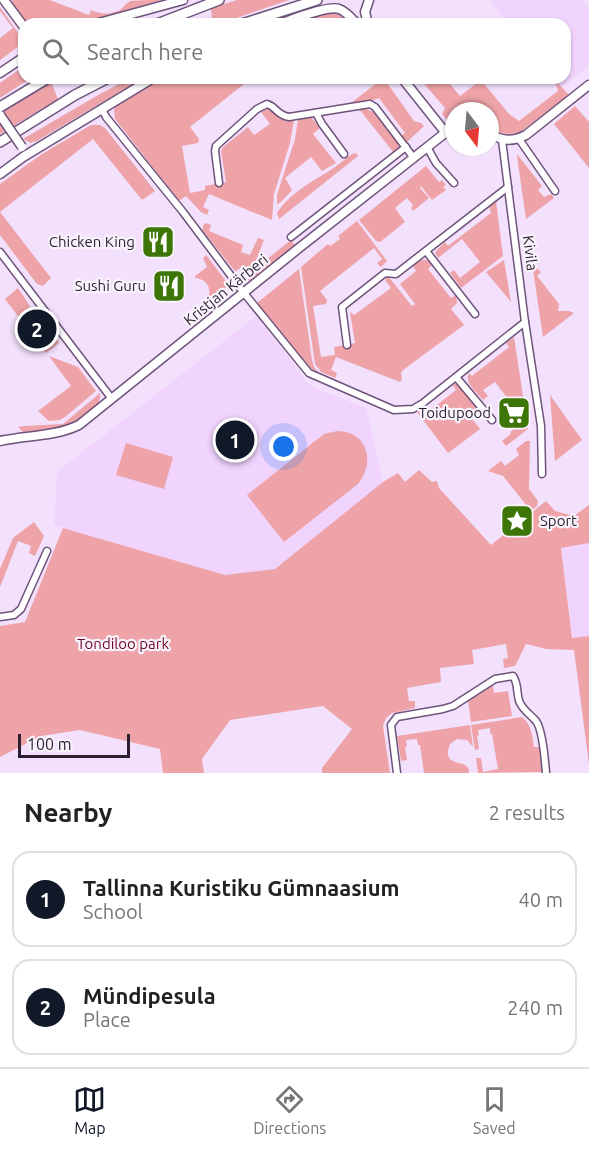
<!DOCTYPE html>
<html lang="en">
<head>
<meta charset="utf-8">
<style>
	:root { --surface:#fff; --page:#f2f2f2; --text:#222; --muted:#767676; --line:#e0e0e0; --accent:#111827 }
	body { margin:0; font-family:Ubuntu,sans-serif; background:var(--page); color:var(--text) }
	.compass { position:absolute; left:445px; top:102px; width:54px; height:54px; border-radius:50%; background:var(--surface); box-shadow:0 2px 4px #0004; rotate:164deg }
	.scale { position:absolute; left:18px; bottom:15px; width:112px; box-sizing:border-box; padding-left:6px; border:3px solid #2b1f30; border-top:0; font-size:16px; line-height:21px; white-space:nowrap; color:#2b1f30; -webkit-text-stroke:4px #f9f3fc; paint-order:stroke }
	.you { position:absolute; left:284px; top:447px; width:21px; height:21px; margin:-15px; border:4px solid #fff; border-radius:50%; background:#1a73e8; box-shadow:0 0 0 9px #1a73e833 }
	.badge { display:grid; place-items:center; width:39px; height:39px; border-radius:50%; background:var(--accent); color:#fff; font-size:20px; font-weight:700 }
	.pin { position:absolute; translate:-50% -50%; border:3px solid #fff; box-shadow:0 2px 6px #0006 }
	.list { margin:0; padding:0; list-style:none }
	h2 { display:flex; justify-content:space-between; align-items:center; height:78px; margin:0; padding:0 24px; font-size:26px }
	h2 small { font-size:20px; font-weight:400; color:var(--muted) }
	.list li { display:grid; grid-template-columns:39px 1fr auto; gap:18px; align-items:center; box-sizing:border-box; height:96px; margin:0 12px 12px; padding:0 12px; border:2px solid var(--line); border-radius:18px }
	.list b { display:block; font-size:22px; white-space:nowrap }
	.list p { margin:0; font-size:20px; white-space:nowrap; color:var(--muted) }
	.list em { font-size:20px; font-style:normal; color:var(--muted) }
	.icon { flex:none; width:33px; height:33px; fill:none; stroke:currentColor; stroke-width:2; stroke-linecap:round; stroke-linejoin:round }
	.map { position:relative; flex:none; width:589px; height:773px; overflow:hidden }
	.search { position:absolute; background:var(--surface); box-shadow:0 2px 4px #0004; left:18px; right:18px; top:18px; height:66px; display:flex; align-items:center; gap:15px; box-sizing:border-box; padding:0 21px; border-radius:18px; color:var(--muted); font-size:22px }
	.sheet { height:294px; background:var(--surface) }
	nav { display:flex; justify-content:space-around; align-items:center; box-sizing:border-box; height:84px; border-top:2px solid var(--line); background:var(--surface); font-size:16px; color:var(--muted) }
	nav a { display:grid; justify-items:center; gap:3px }
	nav .on { color:var(--accent) }
	.map>svg:first-child { display:block }
	.built { fill:#f1d4fe }
	.green { fill:#eea3a8 }
	.lines { fill:none; stroke-linecap:round; stroke-linejoin:round }
	.street-casing { stroke:#6e537b; stroke-width:9 }
	.secondary-casing { stroke:#6e537b; stroke-width:11 }
	.primary-casing { stroke:#6e537b; stroke-width:12 }
	.street { stroke:#fff; stroke-width:6 }
	.secondary { stroke:#fff; stroke-width:8 }
	.primary { stroke:#fff; stroke-width:9 }
	.secondary-bridge-casing { stroke:#6e537b; stroke-width:11; stroke-linecap:butt }
	.secondary-bridge { stroke:#fff; stroke-width:8 }
	.labels { text-anchor:middle; stroke-width:4.5; stroke-linejoin:round; paint-order:stroke }
	.poi-label { font-size:15px; fill:#2b1f30; stroke:#f9f3fc; text-anchor:end }
	.street-label { font-size:15px; fill:#2b1f30; stroke:#f9f3fc }
	.park-label { font-size:15px; fill:#6f0824; stroke:#f9f3fc }
</style>
</head>
<body>
<div class="map">
<svg width="589" height="773" viewBox="0 0 589 773">
	<rect width="100%" height="100%" fill="#f3e0fc"/>
	<g class="built">
		<path d="M490,0H582L589,9V66L558,90L549,78H565V24H508Z"/>
		<path d="M256,316L302,375V377L311,386L366,408L383,482L275,569L225,575L54,525L57,472Z"/>
		<path d="M589,543V764L561,547Z"/>
	</g>
	<g class="green">
		<path d="M12,0H50L89,15L91,10C100,14 110,15 120,10C124,7 127,2 131,1C138,0 154,0 162,0L80,24H28L13,4Z"/>
		<path d="M237,0H289L219,24H215L212,21L211,8Z"/>
		<path d="M0,7L21,37L19,46L0,60V38L13,28L0,11Z"/>
		<path d="M327,12C338,11 343,16 351,23L287,24Z"/>
		<path d="M24,66V78H31L0,98V83Z"/>
		<path d="M131,78H143L35,142L34,141L31,143L23,139L98,95Z"/>
		<path d="M162,78H246L244,84L190,127L199,139L198,143L182,146L190,193L205,190V186L226,182L221,152L222,148L248,127L254,135L270,124L261,112L269,108L280,119L294,120L290,143L274,194L272,220L209,194L203,207L209,210L207,215L201,212L186,196L179,201L115,119L114,110L116,106Z"/>
		<path d="M419,78H445L460,96L481,80L509,114L519,121L558,91L557,86L550,78H553L569,95L519,133L507,134L499,132L490,126V111H454V120C448,121 445,118 442,114L445,108Z"/>
		<path d="M382,79L385,80L414,121L421,123L424,126L406,143L401,136L405,133L379,98C371,102 360,101 351,103Z"/>
		<path d="M51,82L58,99L0,134V114Z"/>
		<path d="M575,106L589,122V168L554,124Z"/>
		<path d="M365,108L375,113L401,147L394,153L359,109Z"/>
		<path d="M311,117L320,128L313,134L336,163L322,171L311,157L285,178L292,190L281,202L277,204V195L295,139L298,119Z"/>
		<path d="M91,125H100L105,128L155,191L142,200L93,139L0,212L51,278L43,286L37,284L0,235V184L42,154Z"/>
		<path d="M356,153L358,156L279,219L277,213C287,196 312,181 329,171C337,166 345,159 352,154Z"/>
		<path d="M517,154L542,186L538,190L544,197L551,194L554,198L526,219L517,156Z"/>
		<path d="M426,166L439,182L442,180L446,185L443,187L446,190L432,200L421,186L420,188L429,198L413,211L411,208L413,205L407,198L395,208L405,222L380,242L376,241L359,220Z"/>
		<path d="M496,201L503,256L461,288L450,273L454,270L460,278L480,262L462,239L438,258L435,252L445,242L448,246L491,213L489,206Z"/>
		<path d="M357,221L387,261L381,267L377,263L382,259L374,248L320,291L327,300L326,304L313,306L321,357L335,355L334,347L355,343L350,312L354,315L391,288L385,280L388,276L412,306L415,304L400,284L416,271L413,266C420,260 426,256 432,265L428,269L451,298L456,295L457,303L451,309L464,325L403,370L401,373L402,380L400,382L336,357L331,370L337,373L335,378L321,372L315,364L301,267L328,244L330,246L340,239L338,236Z"/>
		<path d="M206,223L211,225L209,231L243,245L241,252L250,255L258,238L264,240L255,263L246,271L242,267L236,271L234,270L202,230L204,224Z"/>
		<path d="M291,240L296,246L256,279L246,281L242,279Z"/>
		<path d="M206,255L229,285L208,301L207,300C213,289 207,279 195,278V276L207,267L203,258Z"/>
		<path d="M504,260L511,302L486,272Z"/>
		<path d="M532,263L541,272L537,276L559,304L558,311H569L574,313L543,337Z"/>
		<path d="M299,269L312,360L314,367L319,373L307,366L257,303Z"/>
		<path d="M18,288L30,306L22,320L38,340L54,336L59,343L46,353L5,299Z"/>
		<path d="M514,337L528,429L506,446L502,441L511,434L510,432L525,421L495,382L483,390L488,396L483,400C476,392 464,383 469,373L472,376L509,347L506,343Z"/>
		<path d="M49,356L78,367L96,391L65,417L60,420L49,421L38,411L71,386Z"/>
		<path d="M455,384L462,387L475,405L476,408L469,415L480,429L448,453L417,412L424,408L428,412L456,390L453,385Z"/>
		<path d="M100,393C101,403 96,407 89,413C69,427 47,431 23,432L18,427L24,426L63,424Z"/>
		<path d="M550,395L582,440L555,461Z"/>
		<path d="M337,431C367,431 376,462 358,484L284,542L247,495L324,434Z"/>
		<path d="M526,441H530L529,489L538,501L537,506L531,511L503,476L488,471L501,461L505,466L519,455L516,449Z"/>
		<path d="M126,443L173,457L164,489L116,475Z"/>
		<path d="M419,470L432,482L437,481L439,488L491,545L546,501L555,511L574,516L589,505V543L561,548L572,638L589,636V764L574,650L546,649L526,644L515,666L504,668L503,659L508,658L506,644L472,650L474,664L440,668L441,682L407,688L409,701H415V708L392,713L386,718L383,726L390,773H322V768L352,729L323,706L230,720L202,759L204,773H163L160,749L80,730L41,736L0,757V626L25,622L63,528L225,575L275,569L383,482L398,473L405,482Z"/>
		<path d="M34,522L44,536L35,556L29,553L31,546L18,541L0,587V569L13,538Z"/>
		<path d="M493,685L494,693L508,691L512,716L471,722L468,701L488,686Z"/>
		<path d="M522,717C532,725 532,736 534,747H539L543,772L478,773L476,758H481L483,772L498,769L492,734H490V728L478,730L479,735L477,736L479,749L475,750L471,725Z"/>
		<path d="M470,725L473,747L467,740L457,739L450,744C441,767 463,759 468,768C469,769 469,771 469,773H424L420,745H418L417,739L406,740L407,746L405,747L407,760L401,761L397,736Z"/>
	</g>
	<g class="lines">
		<defs>
			<g id="street">
				<path d="M102,109L106,117L183,212L244,293L309,373L394,410L413,409L423,403L525,322"/>
				<path d="M316,113L322,124L344,154"/>
				<path d="M519,139L555,191"/>
				<path d="M502,140L525,322L541,426L542,474"/>
				<path d="M427,147L436,163L454,183"/>
				<path d="M219,183L215,151L216,146L257,109L267,104C277,107 276,115 289,117L370,104L375,107L413,157"/>
				<path d="M291,237L406,147"/>
				<path d="M426,251L475,314"/>
				<path d="M0,252L112,399"/>
				<path d="M347,345L342,307L385,273L396,274L508,187"/>
				<path d="M456,377L492,420"/>
				<path d="M0,617L14,615L21,609L47,551"/>
				<path d="M397,773L391,725L397,717L443,709L453,706L495,679L513,676C519,684 516,695 520,703C524,711 531,715 536,721C543,730 545,761 546,773"/>
			</g>
			<g id="secondary">
				<path d="M4,0L24,27"/>
				<path d="M95,24L183,0"/>
				<path d="M279,24C291,20 328,5 339,9C346,11 352,19 357,24"/>
				<path d="M368,24L365,12L369,0"/>
				<path d="M0,73L24,57"/>
				<path d="M402,78L445,132"/>
				<path d="M490,134C503,141 512,142 526,135L589,85"/>
				<path d="M0,174L23,157L153,78"/>
				<path d="M0,441C27,435 54,437 79,425L299,248L454,126"/>
			</g>
			<g id="primary">
				<path d="M157,24L219,0"/>
				<path d="M242,24L317,0"/>
				<path d="M0,107L48,78"/>
				<path d="M0,142L75,95L108,78"/>
			</g>
		</defs>
		<use href="#street" class="street-casing"/>
		<use href="#secondary" class="secondary-casing"/>
		<use href="#primary" class="primary-casing"/>
		<use href="#street" class="street"/>
		<use href="#secondary" class="secondary"/>
		<use href="#primary" class="primary"/>
		<defs>
			<path id="secondary-bridge" d="M0,115L22,147"/>
		</defs>
		<use href="#secondary-bridge" class="secondary-bridge-casing"/>
		<use href="#secondary-bridge" class="secondary-bridge"/>
	</g>
	<defs>
		<symbol id="restaurant-square" viewBox="-11 -11 22 22"><rect x="-9" y="-9" width="18" height="18" rx="4" fill="#3d7506" stroke="#f9f3fc"/><path d="M-5-6h1v4h1v-4h1v4h1v-4h1v5L-1.5 .5V6h-2V.5L-5-1ZM5-6V6H3V1.5H1.5Q1.5-4 5-6Z" fill="#fff"/></symbol>
		<symbol id="supermarket-square" viewBox="-11 -11 22 22"><rect x="-9" y="-9" width="18" height="18" rx="4" fill="#3d7506" stroke="#f9f3fc"/><path d="M-6-5.5h2.5l.6 2H6L4.5 2H-2.5L-4.4-4H-6ZM-1.5 3.2a1.3 1.3 0 1 0 .1 0ZM3 3.2a1.3 1.3 0 1 0 .1 0Z" fill="#fff"/></symbol>
		<symbol id="sight-square" viewBox="-11 -11 22 22"><rect x="-9" y="-9" width="18" height="18" rx="4" fill="#3d7506" stroke="#f9f3fc"/><path d="M0-6L1.8-2.2L6-1.7L2.9 1.2L3.7 5.4L0 3.3L-3.7 5.4L-2.9 1.2L-6-1.7L-1.8-2.2Z" fill="#fff"/></symbol>
	</defs>
	<g fill-rule="evenodd">
		<use href="#restaurant-square" x="139" y="223" width="38" height="38"/>
		<use href="#restaurant-square" x="150" y="267" width="38" height="38"/>
		<use href="#supermarket-square" x="495" y="394" width="38" height="38"/>
		<use href="#sight-square" x="498" y="502" width="38" height="38"/>
	</g>
	<g class="labels">
		<g class="poi-label">
			<text x="135" y="247">Chicken King</text>
			<text x="146" y="291">Sushi Guru</text>
			<text x="491" y="418">Toidupood</text>
			<text x="540" y="526" text-anchor="start">Sport</text>
		</g>
		<g class="street-label">
			<text transform="translate(530 253) rotate(83)" y="5">Kivila</text>
			<text transform="translate(226 290) rotate(-39)" y="5">Kristjan Kärberi</text>
		</g>
		<g class="park-label">
			<text x="123" y="649">Tondiloo park</text>
		</g>
	</g>
</svg>
<svg class="compass" viewBox="-18 -18 36 36"><path d="M0-13l5 13h-10z" fill="#e53935"/><path d="M0 13l5-13h-10z" fill="#767676"/></svg>
<div class="scale">100 m</div>
<div class="you"></div>
<div class="pin badge" style="left:235px;top:440px">1</div>
<div class="pin badge" style="left:37px;top:329px">2</div>
<div class="search"><svg class="icon" aria-label="search" viewBox="0 0 24 24"><circle cx="10" cy="10" r="6"/><path d="M15 15l6 6"/></svg>Search here</div>
</div>
<section class="sheet">
<h2>Nearby<small>2 results</small></h2>
<ul class="list">
<li><span class="badge">1</span><div><b>Tallinna Kuristiku Gümnaasium</b><p>School</p></div><em>40 m</em></li>
<li><span class="badge">2</span><div><b>Mündipesula</b><p>Place</p></div><em>240 m</em></li>
</ul>
</section>
<nav>
<a class="on"><svg class="icon" aria-label="map" viewBox="0 0 24 24"><path d="M3 6l6-2 6 2 6-2v14l-6 2-6-2-6 2zM9 4v14M15 6v14"/></svg>Map</a>
<a><svg class="icon" aria-label="directions" viewBox="0 0 24 24"><path d="M12 3l9 9-9 9-9-9zM9 14v-3h6M13 9l2 2-2 2"/></svg>Directions</a>
<a><svg class="icon" aria-label="saved" viewBox="0 0 24 24"><path d="M7 4h10v16l-5-4-5 4z"/></svg>Saved</a>
</nav>
</body>
</html>
